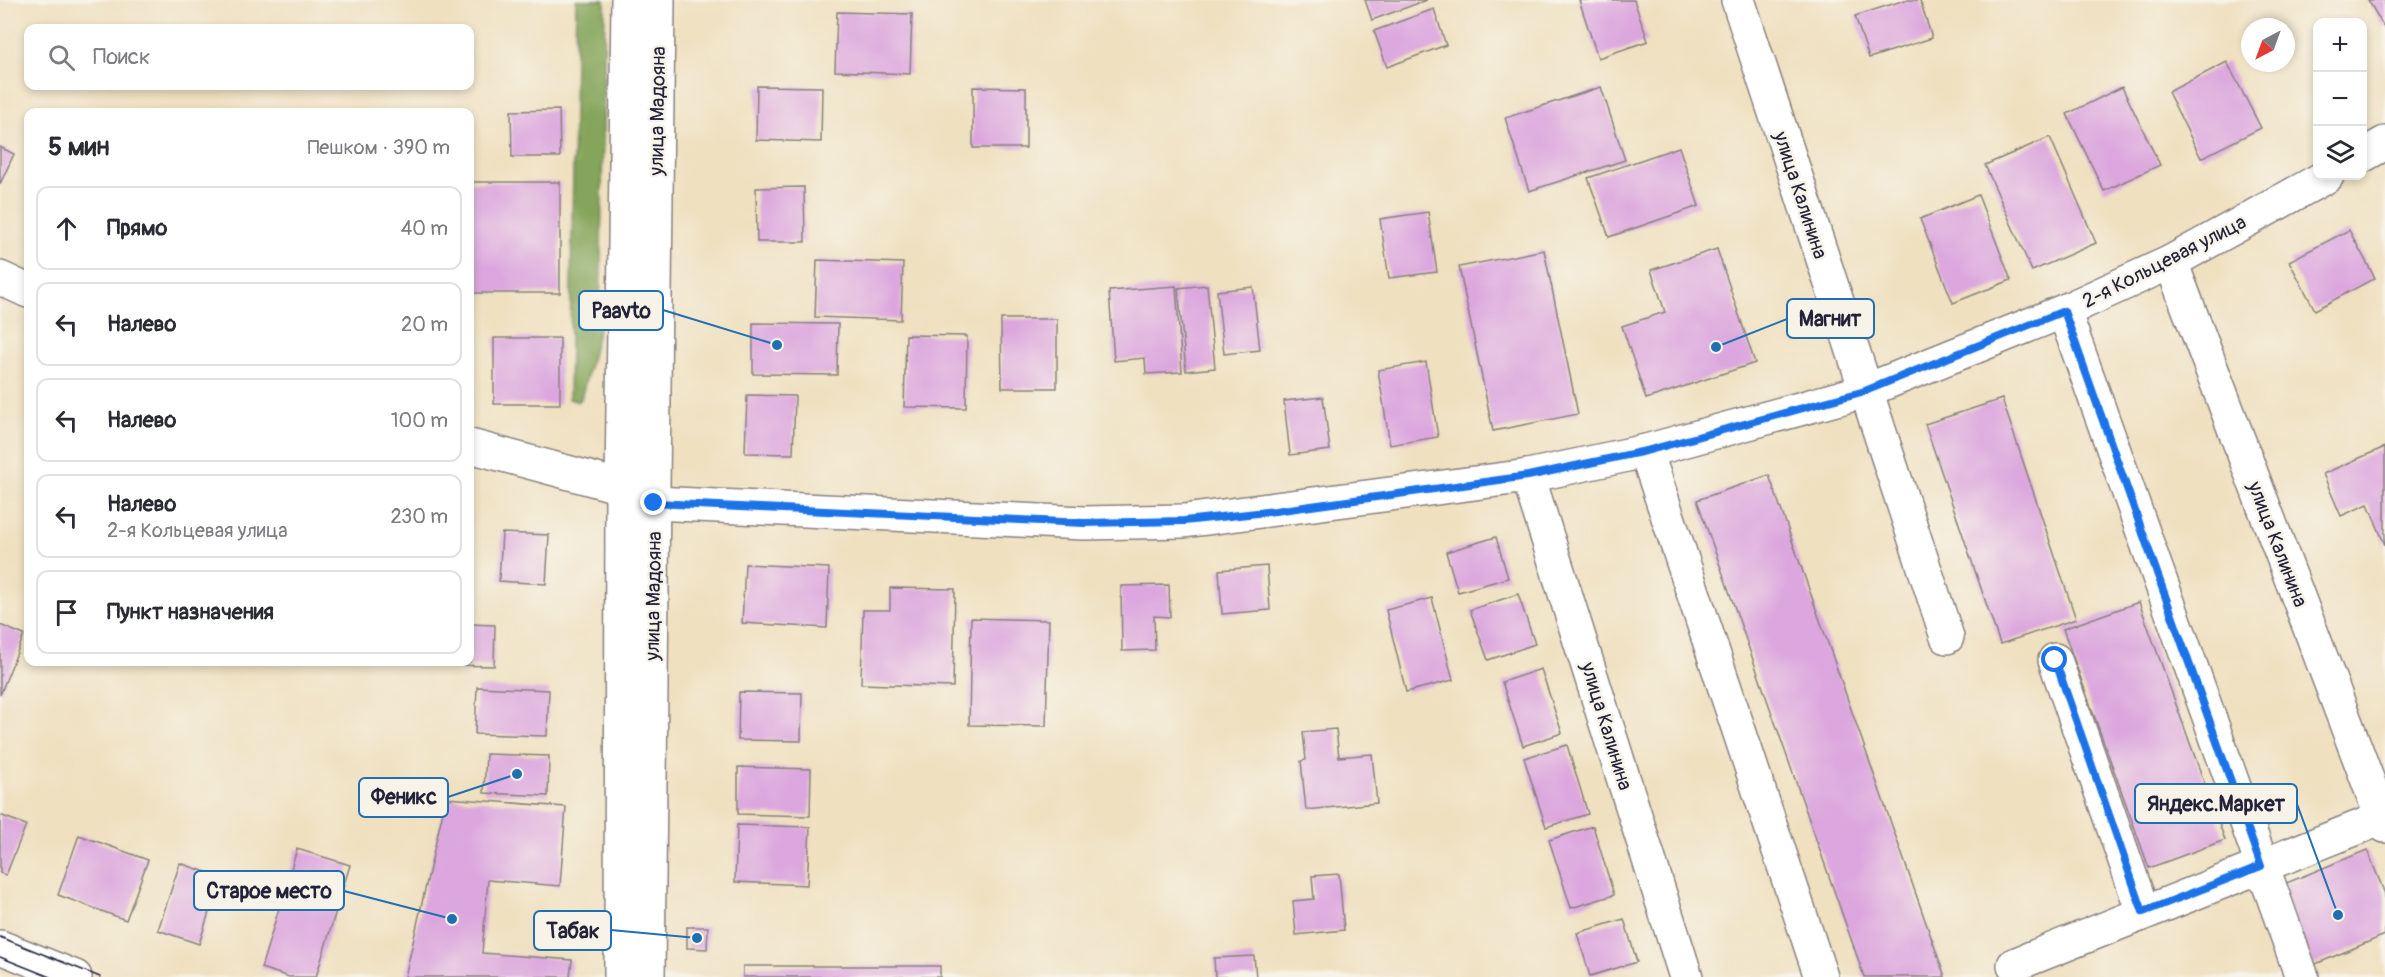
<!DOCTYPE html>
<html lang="ru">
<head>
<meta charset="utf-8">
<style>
	:root { --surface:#fff; --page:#f7f7f7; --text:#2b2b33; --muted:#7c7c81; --line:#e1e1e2 }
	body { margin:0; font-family:Pangolin,sans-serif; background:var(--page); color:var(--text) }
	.controls { position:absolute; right:18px; top:18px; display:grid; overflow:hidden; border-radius:12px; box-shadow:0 3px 9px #0003 }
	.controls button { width:54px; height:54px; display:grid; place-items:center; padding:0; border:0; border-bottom:2px solid var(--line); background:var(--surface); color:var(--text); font:30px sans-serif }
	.compass { position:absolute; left:2241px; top:18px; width:54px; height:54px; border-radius:50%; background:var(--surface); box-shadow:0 3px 9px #0003; rotate:221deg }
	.stop { position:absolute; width:18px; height:18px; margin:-14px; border:4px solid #1a73e8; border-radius:50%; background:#fff }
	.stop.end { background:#1a73e8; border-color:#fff; box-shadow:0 2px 6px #0008 }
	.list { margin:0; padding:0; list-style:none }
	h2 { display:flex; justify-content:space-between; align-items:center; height:78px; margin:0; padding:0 24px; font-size:26px }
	h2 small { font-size:20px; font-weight:400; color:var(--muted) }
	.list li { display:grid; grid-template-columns:39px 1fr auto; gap:18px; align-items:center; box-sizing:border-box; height:84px; margin:0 12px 12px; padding:0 12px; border:2px solid var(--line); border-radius:12px }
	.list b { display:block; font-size:22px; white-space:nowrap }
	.list p { margin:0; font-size:20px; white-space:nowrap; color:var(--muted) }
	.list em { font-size:20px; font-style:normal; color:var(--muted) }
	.icon { flex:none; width:33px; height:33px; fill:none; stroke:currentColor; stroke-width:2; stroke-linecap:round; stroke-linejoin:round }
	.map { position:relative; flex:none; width:2385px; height:977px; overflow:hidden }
	.search { position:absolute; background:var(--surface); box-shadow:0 3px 9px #0003; left:24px; top:24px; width:450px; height:66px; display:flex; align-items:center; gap:15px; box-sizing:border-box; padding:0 21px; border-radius:12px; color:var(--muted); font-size:22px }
	.panel { position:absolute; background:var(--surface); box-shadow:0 3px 9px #0003; left:24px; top:108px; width:450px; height:558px; border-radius:12px }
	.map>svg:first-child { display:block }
	.forest { fill:#84a55a; stroke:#53644a; stroke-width:1.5 }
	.building { fill:#dca7de }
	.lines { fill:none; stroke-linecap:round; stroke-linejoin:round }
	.minor-casing { stroke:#88817e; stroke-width:36 }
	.major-casing { stroke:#88817e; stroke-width:36 }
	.minor { stroke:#fff; stroke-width:33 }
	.major { stroke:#fff; stroke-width:33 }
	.tram { stroke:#22223b; stroke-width:1.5 }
	.route { stroke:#1a73e8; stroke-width:8 }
	.labels { text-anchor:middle; stroke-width:5; stroke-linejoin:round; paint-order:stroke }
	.street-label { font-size:20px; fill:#22223b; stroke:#f7f3e8 }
	.leader { fill:none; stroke:#1f6fb2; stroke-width:2 }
	.callout-dot { fill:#1f6fb2; stroke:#f7f3e8; stroke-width:2 }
	.callout { fill:#f7f3e8; stroke:#1f6fb2; stroke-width:2 }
	.callout-label { font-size:21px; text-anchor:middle; font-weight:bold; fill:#22223b }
</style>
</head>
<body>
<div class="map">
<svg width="2385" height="977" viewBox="0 0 2385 977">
	<rect width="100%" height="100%" fill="#f7f3e8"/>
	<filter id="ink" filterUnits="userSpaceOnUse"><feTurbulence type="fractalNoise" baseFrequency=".0167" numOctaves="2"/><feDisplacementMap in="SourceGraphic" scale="12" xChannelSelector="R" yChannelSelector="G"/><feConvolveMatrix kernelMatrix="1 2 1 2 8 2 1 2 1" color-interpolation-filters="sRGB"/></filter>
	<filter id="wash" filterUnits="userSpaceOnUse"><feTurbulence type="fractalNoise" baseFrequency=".008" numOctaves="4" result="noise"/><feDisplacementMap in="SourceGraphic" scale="24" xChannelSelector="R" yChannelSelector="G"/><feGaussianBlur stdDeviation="1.35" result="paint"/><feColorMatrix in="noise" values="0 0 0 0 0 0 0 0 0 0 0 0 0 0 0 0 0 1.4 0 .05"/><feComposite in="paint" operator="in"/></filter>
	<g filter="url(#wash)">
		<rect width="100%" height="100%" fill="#efe0c0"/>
		<path class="forest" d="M576,0H605L600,324L581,399L578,402L569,399Z"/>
		<g id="blocks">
			<g class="building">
				<path d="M1365,0H1427L1372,20Z"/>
				<path d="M1579,0H1634L1648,41L1598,58Z"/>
				<path d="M1905,0H1920L1932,38L1869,58L1855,16Z"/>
				<path d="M2368,0H2385V29Z"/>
				<path d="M1434,9L1446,45L1387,67L1374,31Z"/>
				<path d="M837,12L912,14L910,74L835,71Z"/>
				<path d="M2227,62L2261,128L2201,158L2168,92Z"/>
				<path d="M757,86L822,87L821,142L756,140Z"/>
				<path d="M973,87L1026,88V148H973Z"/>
				<path d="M1601,87L1625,160L1529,191L1505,118Z"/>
				<path d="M2122,87L2160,165L2104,191L2067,114Z"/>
				<path d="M559,110L560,157H512L511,111Z"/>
				<path d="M2050,137L2096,243L2032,271L1985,165Z"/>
				<path d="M0,147L14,154L0,184Z"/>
				<path d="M1679,147L1699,206L1609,237L1588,178Z"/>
				<rect x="470" y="182" width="90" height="111"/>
				<path d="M804,187L805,242H757L756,188Z"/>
				<path d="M1978,195L2011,280L1953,303L1920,219Z"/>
				<path d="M1428,212L1437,272L1389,278L1380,219Z"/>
				<path d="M2349,230L2375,278L2315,310L2289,261Z"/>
				<path d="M1717,249L1755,363L1646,399L1622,326L1665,312L1651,270Z"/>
				<path d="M1544,250L1578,414L1493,431L1459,267Z"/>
				<path d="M817,260L903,263L901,320L815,317Z"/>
				<path d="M1207,285L1215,368L1186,371L1178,288Z"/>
				<path d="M1176,286L1182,372L1146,374L1145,358L1114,361L1109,291Z"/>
				<path d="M1253,287L1260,350L1224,354L1217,291Z"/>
				<path d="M1001,319H1057V388H1002Z"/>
				<path d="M753,323L838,324L837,375L753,374Z"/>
				<path d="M906,335L967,336L966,408L904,407Z"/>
				<rect x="494" y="338" width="66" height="66"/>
				<path d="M1426,362L1438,437L1390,445L1378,370Z"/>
				<path d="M747,395L795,396L793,454L745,453Z"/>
				<path d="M1323,397L1330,450L1290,455L1284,401Z"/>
				<path d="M2002,399L2076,619L2000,644L1925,424Z"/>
				<path d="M2385,447V545L2368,504L2341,516L2323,474Z"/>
				<path d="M1769,475L1945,977H1864L1858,959L1697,500Z"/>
				<path d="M502,533L549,535L546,584L499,581Z"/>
				<path d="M1496,537L1508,578L1458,592L1446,552Z"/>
				<path d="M745,564L829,568L827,628L742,623Z"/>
				<path d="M1267,566L1270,610L1222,614L1219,570Z"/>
				<path d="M1169,585L1170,617L1154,616L1155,650L1122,651L1121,586Z"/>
				<path d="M890,588L955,589L953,687L861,684L863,610H890Z"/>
				<path d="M1518,594L1535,644L1488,660L1470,610Z"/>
				<path d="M1432,598L1453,680L1406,692L1386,610Z"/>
				<path d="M2139,602L2225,840L2149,868L2063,629Z"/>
				<path d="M971,618L1049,620L1046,726L969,725Z"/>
				<path d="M470,624L495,625L494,666L451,665V662H470Z"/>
				<path d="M0,625L24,635L0,695Z"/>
				<path d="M1541,669L1562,733L1523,746L1502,682Z"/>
				<path d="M477,687L549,690L547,736L475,734Z"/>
				<path d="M739,692L802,693L801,741L738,740Z"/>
				<path d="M1336,729L1339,757L1372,754L1377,803L1306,810L1301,761L1306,760L1303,732Z"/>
				<path d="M1567,745L1588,814L1546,827L1524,758Z"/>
				<path d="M486,754L549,756L548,796L484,793Z"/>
				<path d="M738,767L811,769L810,816L738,814Z"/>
				<path d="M446,798L566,807L560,886L488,880L482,953L572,960L570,977H405Z"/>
				<path d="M0,815L26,825L6,875L0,873Z"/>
				<path d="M737,825L810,827L807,885L735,882Z"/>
				<path d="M1593,826L1614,895L1571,908L1549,840Z"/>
				<path d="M79,835L148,860L126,920L58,895Z"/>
				<path d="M297,849L350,865L316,977H289L261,968Z"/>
				<path d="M2367,850L2385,894V935L2311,966L2279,886Z"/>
				<path d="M180,863L220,877L199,944L158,930Z"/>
				<path d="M1339,874L1344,930L1296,935L1293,901L1314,899L1312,876Z"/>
				<path d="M1624,919L1637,962L1590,976L1577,933Z"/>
				<path d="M687,927H708L707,949L687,948Z"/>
				<path d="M1254,956L1256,977H1215L1214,958Z"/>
				<rect x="743" y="966" width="197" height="11"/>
			</g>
		</g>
	</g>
	<g filter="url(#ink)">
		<use href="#blocks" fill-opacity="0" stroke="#88817e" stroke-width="1.5"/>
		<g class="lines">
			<defs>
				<g id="minor">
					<path d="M1738,0L1947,637"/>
					<path d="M2362,156L2385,143"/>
					<path d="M2171,262L2385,826"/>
					<path d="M0,278L28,291"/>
					<path d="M2064,311L2302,977"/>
					<path d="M470,446L622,487"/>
					<path d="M1646,451L1821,977"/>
					<path d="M1528,476L1686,977"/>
					<path d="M654,503L1084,523L1184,521L1528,476L1646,451L1865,391L2064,311L2171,262L2327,176"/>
					<path d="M2055,660L2143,912"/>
					<path d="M0,947L75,977"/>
					<path d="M2014,965L2382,818"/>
				</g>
				<g id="major">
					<path d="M621,977L622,487L628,0"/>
					<path d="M648,977L658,0"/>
				</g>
			</defs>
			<use href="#minor" class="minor-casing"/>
			<use href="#major" class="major-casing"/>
			<use href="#minor" class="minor"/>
			<use href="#major" class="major"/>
			<g class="tram">
				<path d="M0,937L100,977"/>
				<path d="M0,957L50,977"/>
			</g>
		</g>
	</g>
	<g class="lines" filter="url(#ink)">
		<path class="route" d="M654,503L1084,523L1184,521L1275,511L1528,476L1646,451L1865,391L2064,311L2261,866L2143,912L2055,660"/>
	</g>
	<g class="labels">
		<g class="street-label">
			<text transform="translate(657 111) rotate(-89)" y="7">улица Мадояна</text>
			<text transform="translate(1801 195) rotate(72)" y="7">улица Калинина</text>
			<text transform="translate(2164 261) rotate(-27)" y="7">2-я Кольцевая улица</text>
			<text transform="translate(2278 544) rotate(69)" y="7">улица Калинина</text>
			<text transform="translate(653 596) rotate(-89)" y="7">улица Мадояна</text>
			<text transform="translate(1607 726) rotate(73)" y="7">улица Калинина</text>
		</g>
	</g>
	<path class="leader" d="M777 345L663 310M1716 347L1787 319M517 774L448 797M2338 915L2297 804M452 919L344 891M697 938L611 930"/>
	<g class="callout-dot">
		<circle cx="777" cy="345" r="6"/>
		<circle cx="1716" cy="347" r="6"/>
		<circle cx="517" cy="774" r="6"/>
		<circle cx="2338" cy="915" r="6"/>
		<circle cx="452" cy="919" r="6"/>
		<circle cx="697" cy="938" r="6"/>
	</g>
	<g class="callout">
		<rect x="579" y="291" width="84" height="39" rx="6"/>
		<rect x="1787" y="299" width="87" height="39" rx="6"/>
		<rect x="359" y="778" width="89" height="39" rx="6"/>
		<rect x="2135" y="784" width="162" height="39" rx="6"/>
		<rect x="194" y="871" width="150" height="39" rx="6"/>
		<rect x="534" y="911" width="77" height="39" rx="6"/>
	</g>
	<g class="callout-label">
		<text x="621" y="318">Paavto</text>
		<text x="1830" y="326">Магнит</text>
		<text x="404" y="804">Феникс</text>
		<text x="2216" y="811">Яндекс.Маркет</text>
		<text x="269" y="898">Старое место</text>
		<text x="573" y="938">Табак</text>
	</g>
</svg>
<div class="controls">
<button>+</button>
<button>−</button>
<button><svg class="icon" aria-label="layers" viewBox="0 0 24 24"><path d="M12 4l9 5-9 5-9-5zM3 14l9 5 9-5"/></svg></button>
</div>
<svg class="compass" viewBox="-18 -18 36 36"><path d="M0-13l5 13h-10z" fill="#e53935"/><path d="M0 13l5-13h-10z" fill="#7c7c81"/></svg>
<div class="stop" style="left:2055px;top:660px"></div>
<div class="stop end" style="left:654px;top:503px"></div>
<div class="search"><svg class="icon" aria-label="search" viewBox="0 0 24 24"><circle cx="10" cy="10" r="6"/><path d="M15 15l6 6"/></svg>Поиск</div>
<section class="panel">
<h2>5 мин<small>Пешком · 390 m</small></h2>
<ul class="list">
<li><svg class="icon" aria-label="ahead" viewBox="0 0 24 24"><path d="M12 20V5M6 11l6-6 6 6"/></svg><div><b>Прямо</b></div><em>40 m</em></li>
<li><svg class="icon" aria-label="left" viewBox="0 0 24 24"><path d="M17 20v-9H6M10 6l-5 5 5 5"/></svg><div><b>Налево</b></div><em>20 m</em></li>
<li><svg class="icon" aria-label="left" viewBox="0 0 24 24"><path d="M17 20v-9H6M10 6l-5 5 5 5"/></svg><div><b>Налево</b></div><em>100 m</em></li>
<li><svg class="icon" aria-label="left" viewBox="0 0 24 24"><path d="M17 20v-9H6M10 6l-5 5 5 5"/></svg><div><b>Налево</b><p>2-я Кольцевая улица</p></div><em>230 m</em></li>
<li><svg class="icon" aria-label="arrive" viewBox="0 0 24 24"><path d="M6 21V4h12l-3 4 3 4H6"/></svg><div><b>Пункт назначения</b></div></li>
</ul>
</section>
</div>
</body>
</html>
